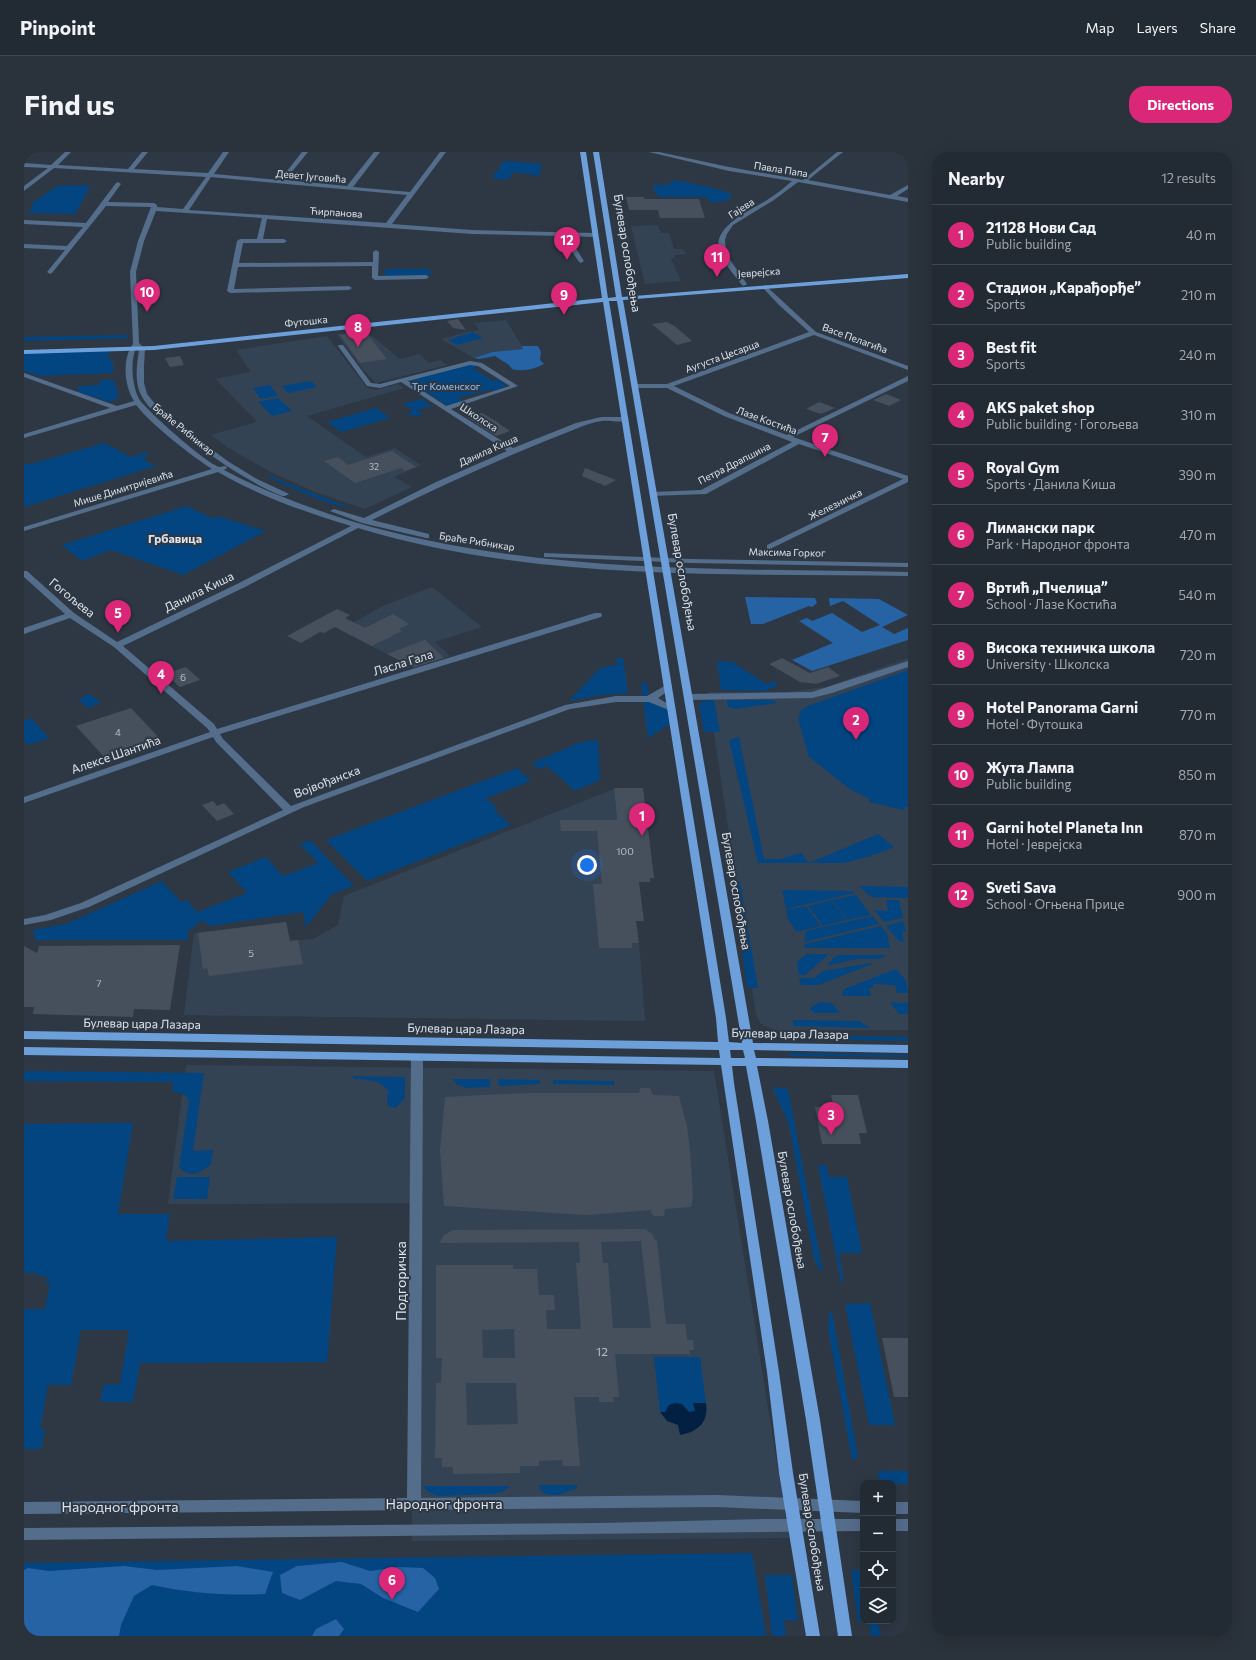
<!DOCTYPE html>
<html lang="en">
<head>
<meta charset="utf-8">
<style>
	:root { --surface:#222a33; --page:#2a323b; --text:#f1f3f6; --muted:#a2a7ac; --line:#3f464e; --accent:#db2777 }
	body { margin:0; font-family:Commissioner,sans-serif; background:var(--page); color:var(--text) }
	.controls { position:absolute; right:12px; bottom:12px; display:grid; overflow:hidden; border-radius:8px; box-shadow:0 4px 16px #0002 }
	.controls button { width:36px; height:36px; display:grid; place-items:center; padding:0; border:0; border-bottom:1px solid var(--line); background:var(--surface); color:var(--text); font:20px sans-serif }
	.you { position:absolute; left:563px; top:713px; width:14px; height:14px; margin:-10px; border:3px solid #fff; border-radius:50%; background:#1a73e8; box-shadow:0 0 0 6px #1a73e833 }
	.badge { display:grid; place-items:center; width:26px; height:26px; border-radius:50%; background:var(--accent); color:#fff; font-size:13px; font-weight:700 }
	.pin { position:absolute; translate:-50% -33px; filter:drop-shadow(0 1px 2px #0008) }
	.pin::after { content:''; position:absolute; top:21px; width:14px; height:12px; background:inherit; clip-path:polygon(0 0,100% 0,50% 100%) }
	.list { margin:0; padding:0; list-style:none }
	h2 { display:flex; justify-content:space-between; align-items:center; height:52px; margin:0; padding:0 16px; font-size:17px }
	h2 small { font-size:13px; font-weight:400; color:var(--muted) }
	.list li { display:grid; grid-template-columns:26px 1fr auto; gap:12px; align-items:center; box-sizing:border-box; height:60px; padding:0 16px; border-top:1px solid var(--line) }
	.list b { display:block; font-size:15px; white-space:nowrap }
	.list p { margin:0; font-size:13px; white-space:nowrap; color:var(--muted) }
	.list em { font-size:13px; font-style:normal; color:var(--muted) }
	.icon { flex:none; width:22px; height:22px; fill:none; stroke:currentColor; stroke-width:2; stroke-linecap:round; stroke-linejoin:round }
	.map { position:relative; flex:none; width:884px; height:1484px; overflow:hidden; border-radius:16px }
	header { display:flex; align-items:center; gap:24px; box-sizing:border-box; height:56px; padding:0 20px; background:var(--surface); border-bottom:1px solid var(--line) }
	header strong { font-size:19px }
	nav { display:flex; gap:22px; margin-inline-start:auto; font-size:14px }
	.intro { display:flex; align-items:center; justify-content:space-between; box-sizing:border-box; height:96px; padding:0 24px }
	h1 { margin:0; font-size:28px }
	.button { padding:10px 18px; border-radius:16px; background:var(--accent); color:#fff; font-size:14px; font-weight:700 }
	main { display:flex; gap:24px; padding:0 24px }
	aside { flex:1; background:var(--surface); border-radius:16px; box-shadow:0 4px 16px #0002 }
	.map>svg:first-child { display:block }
	.built { fill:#344354 }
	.green { fill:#024581 }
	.forest { fill:#2663a4 }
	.water { fill:#012042 }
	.building { fill:#45505c; fill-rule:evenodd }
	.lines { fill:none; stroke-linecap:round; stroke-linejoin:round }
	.minor { fill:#546d8a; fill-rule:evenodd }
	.major { fill:#6da0db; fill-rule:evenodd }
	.labels { text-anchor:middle; stroke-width:4; stroke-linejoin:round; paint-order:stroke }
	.far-number-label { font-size:9px; fill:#b7bec7 }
	.far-street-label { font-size:10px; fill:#dde3eb; stroke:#2d3844 }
	.far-park-label { font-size:10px; fill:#94c2f8; stroke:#2d3844 }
	.number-label { font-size:10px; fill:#b7bec7 }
	.street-label { font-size:12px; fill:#dde3eb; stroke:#2d3844 }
	.far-quarter-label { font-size:12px; font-weight:bold; fill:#dde3eb; stroke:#2d3844 }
	.near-number-label { font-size:12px; fill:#b7bec7 }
	.near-street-label { font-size:14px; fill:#dde3eb; stroke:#2d3844 }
</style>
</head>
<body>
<header>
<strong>Pinpoint</strong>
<nav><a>Map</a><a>Layers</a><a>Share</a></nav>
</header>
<div class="intro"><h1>Find us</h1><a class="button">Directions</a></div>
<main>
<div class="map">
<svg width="884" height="1484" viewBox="0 0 884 1484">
	<rect width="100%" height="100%" fill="#2d3844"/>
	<g class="built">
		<path d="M634,73L637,81H645L650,97H659L662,102L650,103L651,106L647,107L657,129L621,132L607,74Z"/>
		<path d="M482,168L500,197L468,200L450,206L417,187L446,179L448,180L455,178L450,171Z"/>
		<path d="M342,179L376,207L395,202L405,211L416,208L423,213L352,231L337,215L313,182Z"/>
		<path d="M303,184L343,236L352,238L374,232L380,236L283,264L342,305L371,296L397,313L370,325L388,335L341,357L291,340L247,320L206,297L187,283L233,270L192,227L227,220L212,198Z"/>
		<path d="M408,435L458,475L411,490L426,504L390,516L316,478L361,453Z"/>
		<path d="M884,506V878H751L737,872L732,863L684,540H763L802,535Z"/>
		<path d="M590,637L593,668H537V679H573L585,732H570L575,795L608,796V791H615L621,869L160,863L170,781L262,770L266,789L289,787L314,773L320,744Z"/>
		<path d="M162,913L690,919L765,1386L388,1389L387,1051L144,1052Z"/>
	</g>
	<g class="green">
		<path d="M480,9L518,12L515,24L490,20L484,28L468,26Z"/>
		<path d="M651,28L685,35L705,41L708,46L696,50H685L684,45H635L629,36L630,33H643Z"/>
		<path d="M61,33L66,35L51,62L3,61L9,56L7,52L33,34Z"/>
		<path d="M361,117H406L407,123L361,124Z"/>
		<path d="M449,180L459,186L433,193L424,188Z"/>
		<path d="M104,183V186L0,189V185Z"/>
		<path d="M86,199L83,207H89V221L15,224L0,219V201Z"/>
		<path d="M445,212L454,214L449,216L469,229L474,228L480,231L481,235L471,239L468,237L434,246L438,249L423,253L384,229Z"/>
		<path d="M76,228H90L95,245L86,250L54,240L55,234L75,233Z"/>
		<path d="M287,229L293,235L264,241L258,234Z"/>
		<path d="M246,233L254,244L237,247L229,236Z"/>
		<path d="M254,246L268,259L248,264L234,250Z"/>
		<path d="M397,247L408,254L393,258L399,262L390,265L383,261L390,259L379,252Z"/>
		<path d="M352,256L366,266L317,280L303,270Z"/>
		<path d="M81,291L106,305L124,300V304L118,307L132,314L0,355V310L3,313Z"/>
		<path d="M247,324L275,336L327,356C299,352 271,337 244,325Z"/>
		<path d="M163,354L189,367L193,364L242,379L159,423L87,398L58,409L38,393Z"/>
		<path d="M592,506H599L604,541L577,543L545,549L576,516L594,512Z"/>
		<path d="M693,509L710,510L711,512L743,532L751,529L754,533L741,539L697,538Z"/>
		<path d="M884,518V655H881L880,658L845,650L846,647L827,638L785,605L774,567L777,558L784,554Z"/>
		<path d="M617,531H623L625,547L647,556L649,570L624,586Z"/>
		<path d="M66,542L77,551L64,556L54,547Z"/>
		<path d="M686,548H690L696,580H680L675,553L677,550Z"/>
		<path d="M703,548H747L753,551L711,557L704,555Z"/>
		<path d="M7,566L25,586L5,593L0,588V569Z"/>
		<path d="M715,585L740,707H756L777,701L785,711L854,682L870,695L847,704L820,711H734L705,588Z"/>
		<path d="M574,588L576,628L551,639L523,614L515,617L508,611L557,590Z"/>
		<path d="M493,616L507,629L462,646L473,656L470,658L487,673L343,729L302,688Z"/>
		<path d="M286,688L330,734L308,742L282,775L279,760L185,774L179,768L165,778L163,788H11L9,778L42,772L138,729L157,750L163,748L173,760L223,741L204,720L242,705L259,724L294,711L276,692Z"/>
		<path d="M716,730L734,836H723L711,742L713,732Z"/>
		<path d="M835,734L884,735V746L847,745Z"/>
		<path d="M758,738L829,739L831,741L762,757Z"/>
		<path d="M832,743L847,763L824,768L808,748Z"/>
		<path d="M807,748L823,768L799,774L784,754Z"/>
		<path d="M862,748H875L879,766L860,770L850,758L864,759Z"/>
		<path d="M782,754L797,774L773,780L764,767L762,758Z"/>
		<path d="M849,764L855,772L780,790L782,779Z"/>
		<path d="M879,769L882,780H878L880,790H876L862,774Z"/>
		<path d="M857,774L863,781L866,796H780L781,792Z"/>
		<path d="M782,802H805L781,823H775L773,810Z"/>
		<path d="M814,803H863L856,807H833L806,813L803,812Z"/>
		<path d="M847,811L848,812L795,833H777L775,826H790L799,819Z"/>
		<path d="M872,817L882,828L884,841H873L871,833L849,832V836H845L847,844H818L820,837Z"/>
		<path d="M796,850L808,851L816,861H789L786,856Z"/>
		<path d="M866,850L884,851V862H875Z"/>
		<path d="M769,868L835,869L846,876L769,874Z"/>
		<path d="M774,883L884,885V889L774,887Z"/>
		<path d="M765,901L884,903V905L765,904Z"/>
		<path d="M0,919L180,921L169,999L189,998L187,1012C177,1021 165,1027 155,1015L165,949L161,943L148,939L149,930L0,929Z"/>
		<path d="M328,924L381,925V946L372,956L365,955L363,950L364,939C356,927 344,928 331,927Z"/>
		<path d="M429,927H466V935L442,936L432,932Z"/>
		<path d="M474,927L516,928V932L475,934Z"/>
		<path d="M529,928L590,929V933L529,932Z"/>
		<path d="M750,935L764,937L799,1120H797L790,1107L766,978L762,965L750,939Z"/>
		<path d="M109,971L94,1062H146L142,1089L313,1085L303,1210L116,1211L109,1250H77L79,1233L96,1232L105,1178H57L47,1233H24L16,1277H21L17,1297H0V1157H21L26,1131H22L23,1124H13L14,1121H0V972Z"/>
		<path d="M794,1013H802L805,1025H823L838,1101H815L820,1130H817Z"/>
		<path d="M153,1025H186L183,1047H149Z"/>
		<path d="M846,1151L871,1273H845L821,1152Z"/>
		<path d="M808,1159L834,1305L828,1308L804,1177L805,1162Z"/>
		<path d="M630,1205H676L682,1251H670L671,1260H664L662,1256L636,1260Z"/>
		<path d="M854,1319H884V1332L856,1331Z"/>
		<path d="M515,1333H553V1336C540,1341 527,1348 516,1338Z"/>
		<path d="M399,1334H486L480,1339L470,1342L414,1344L403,1339Z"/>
		<path d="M728,1401L742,1484H0V1411Z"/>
		<path d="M827,1418H839V1469H854L857,1484H847L845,1470H834Z"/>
		<path d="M741,1423H768L774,1469L760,1468L762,1484H748Z"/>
	</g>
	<g class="forest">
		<path d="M498,194H514L517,200L516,208L520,212C511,217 498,220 488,217L485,213L471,204L455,207L450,206L468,200L499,197Z"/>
		<path d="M721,445L791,446L793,451L788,455L785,454L739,472H727Z"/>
		<path d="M805,446L855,447L884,463L858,475L870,482L884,476V488L788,519L768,508L809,491L775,469L783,466L788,469L808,461L838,480L856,473L819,449L806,454Z"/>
		<path d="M318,1410L346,1419L375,1415L399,1416L411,1426L415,1437L394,1460L359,1446L337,1432L312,1429L276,1448L258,1441L256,1423L273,1414Z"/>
		<path d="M100,1414L133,1418L213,1414L249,1420L241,1442C203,1444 165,1441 128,1433L110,1444L97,1473L95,1484H0V1418L4,1416L25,1419Z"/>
		<path d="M312,1467L320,1477L315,1484H288L292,1477Z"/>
	</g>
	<path class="water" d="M651,1251L658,1252L665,1260L671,1259L669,1251H682C685,1270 674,1280 656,1283L654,1273L643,1269L636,1260H641L645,1253Z"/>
	<g class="building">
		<path d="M602,45H620V47H675L681,66H636L634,58H605Z"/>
		<path d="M434,167L442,178L429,176L423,169Z"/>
		<path d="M643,170L652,175L668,189L653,193L628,172Z"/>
		<path d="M341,179L363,207L336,211L316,183Z"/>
		<path d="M156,204L160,213L146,215L141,206Z"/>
		<path d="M862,242L877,248L865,254L849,248Z"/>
		<path d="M795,250L811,256L797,262L782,257Z"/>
		<path d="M458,261L475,271H474L486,279L472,284L444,266Z"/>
		<path d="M368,299L392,315L381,319L377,316L331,331L300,309L314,305L324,313Z"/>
		<path d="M561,316L592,328L581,334L558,324Z"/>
		<path d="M313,457L326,463L321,466L341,476L369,462L385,472L375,477L378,479L348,494L311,475L300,481L296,480L277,491L263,484Z"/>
		<path d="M401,488L420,506L389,515L363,502Z"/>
		<path d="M758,506L786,521L804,515L816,524L792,532L776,530L745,512Z"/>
		<path d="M162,515L176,528L156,535L141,522Z"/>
		<path d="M107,556L137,588L81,606L52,574Z"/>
		<path d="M590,636H619L630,726H626V730H615L620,769H612L615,791H608V796H575L569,732H578L573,679H537L536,668H593Z"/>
		<path d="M189,649L193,654L200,651L210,662L193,669L178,653Z"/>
		<path d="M262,770L266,789L274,788L279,812L185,824L183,816L179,817L174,781Z"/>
		<path d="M156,793L146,858L110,857L109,865L9,862L10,855H0V794L13,801L15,794Z"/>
		<path d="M616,936H626L629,943L655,944L663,975L666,998L669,1046L667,1055L641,1057L640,1064H629L627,1058L562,1063L420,1054L416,999L421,945L503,941H615Z"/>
		<path d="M807,943H834L843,981H835L837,992H798L791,955H810Z"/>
		<path d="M621,1077L628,1082L632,1089H633L642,1172H661L663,1188H669L670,1198H665L666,1202H591L595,1245H589L590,1250H575V1245H550L556,1314H539L538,1308L515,1309V1314H496V1321L429,1322V1315H418V1306H411L412,1231H417L418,1206H412V1113H489V1117H513L515,1143H530L531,1158H522L523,1177H557L552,1111H556L555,1090L416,1091L420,1083L429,1078ZM617,1089L627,1176H589L584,1111H579L577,1090ZM490,1177L491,1206H459L458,1178ZM442,1231H492L494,1272L443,1273Z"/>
		<path d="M858,1186H884V1245H870Z"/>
	</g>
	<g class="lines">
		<g class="minor">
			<path d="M41,0H47L34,13L104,17L118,0H124L110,17L184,21L199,0H205L190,22L256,28L278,0H284L261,28L323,34L350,0H356L329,35L386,40L416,0H422L368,72L448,78L570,81L573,83L570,85L544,84L560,109L557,111L555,110L538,84L448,82L243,67L239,87H260L263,89L260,91H219L215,111L349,110V100L352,98L355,100L354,124L402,123L405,125L402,127L351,128L348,126V114L214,115L210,137L325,134L328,136L325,138L206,141L203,139L213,89L216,87H233L238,66L132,59L120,89L112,120L115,191L121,197L120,214V231L123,242L132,253L179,291L205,310L233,327L265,342L261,344H258C218,327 184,302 150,275C138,266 124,257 117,243C110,229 113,212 115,198L112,196C106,210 108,233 115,247C122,258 185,314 196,315C198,315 200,314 202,314L203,316L200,318C241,340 283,355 327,369C507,423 698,416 884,420V424C701,421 511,430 334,376L221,435L99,494L190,572L193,577L571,461H577L578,463L577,465L196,582L199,587L267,654L541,553L592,544H623L644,532L647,533L648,535L647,537L634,546L651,556L647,559L625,550H592L546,557L280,655L65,755L27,768L0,773V767L21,763L57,751L259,658L192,590L189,585L0,651V645L186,580L183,576L90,495L46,466L0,482V476L41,462L0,425V419H3L50,461L93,490L215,431L327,374C281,360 235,344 194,320L0,379V375L188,317C166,303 128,273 112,253L0,286V282L86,256L0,225V221L93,254L110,249C100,234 98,206 109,192L106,120L114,89L127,55L82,54L28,121L26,122L23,120L41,98L0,96V92L43,94L59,75L0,72V68L62,71L92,31L94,30L97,32L84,50L130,51L133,53V55L159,57L182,25L30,16L0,39V34L24,16L0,15V11L27,13ZM187,25L383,43L362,71L165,58Z"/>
			<path d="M625,0H635L705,15L779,28L813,0H819L784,28L866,43L884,33V37L873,44L884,46V50L774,30L750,48L709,73L703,82L701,88L702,102L723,132L720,134L718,133C711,124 702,114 697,103C683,75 729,58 746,46C754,41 761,35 768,29L705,19Z"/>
			<path d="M741,133L792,180L884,214V218L790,183L650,234L705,261L763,283L884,224V229L769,285L884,324V330L746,397H743V393L879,327L775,292L682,342L627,344V340H630L677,338L768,290L700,264L643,236H611L608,234L611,232H643L785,180L755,153L738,135Z"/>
			<path d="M315,193H319L347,231L356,232L446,209L458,211L494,234L427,257L489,296L552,271L577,265H601L605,267C598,272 586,268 578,269C570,270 561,273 554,276C484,303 416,334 348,368L405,382V386H402L338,371L306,359L310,357L340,366L412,330L483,299L377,230L356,236L343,234L314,194ZM446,213L454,214L486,234L422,254L384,229Z"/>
			<path d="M520,401L666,407L884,411V415L666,411L523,405H520Z"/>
			<path d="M884,509V515L808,541L788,546L665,548L661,545L665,542L788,540Z"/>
			<path d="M393,902L397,903L399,906L397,1346L693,1343L839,1349V1361L693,1355L0,1362V1350L383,1346L387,906L389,903Z"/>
			<rect x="869" y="1350" width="15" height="12"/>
			<path d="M742,1367H839V1379L0,1388V1376L576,1371Z"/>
			<rect x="869" y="1367" width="15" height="12"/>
		</g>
		<path class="major" d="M556,0H562L584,146L592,145L569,0H575L598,145L884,122V126L599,148L729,891L884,893V901L730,898L732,906L884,908V916L733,914L744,969L796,1268L828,1484H814L782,1268L732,969L722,914H708L710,931L755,1220L769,1321L796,1484H782L755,1321L743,1220L697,913L0,903V895L696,906L695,898L0,887V879L694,890L692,866L579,150L130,198L0,202V198L130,194L578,146ZM585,149H593L718,891L705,890L702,866ZM706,898H719L721,906H707Z"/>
	</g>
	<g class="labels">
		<g class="far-number-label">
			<text x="350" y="318">32</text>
		</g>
		<g class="far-street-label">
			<text transform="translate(757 17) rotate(9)" y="4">Павла Папа</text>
			<text transform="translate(287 24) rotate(5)" y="4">Девет Југовића</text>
			<text transform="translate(717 56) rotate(-33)" y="4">Гајева</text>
			<text transform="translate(312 60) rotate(4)" y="4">Ћирпанова</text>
			<text transform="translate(735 120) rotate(-4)" y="4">Јеврејска</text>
			<text transform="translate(282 169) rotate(-6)" y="4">Футошка</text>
			<text transform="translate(831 186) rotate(20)" y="4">Васе Пелагића</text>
			<text transform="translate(698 204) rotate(-20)" y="4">Аугуста Цесарца</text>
			<text transform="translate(455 265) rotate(33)" y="4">Школска</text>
			<text transform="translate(743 268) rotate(20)" y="4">Лазе Костића</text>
			<text transform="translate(160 277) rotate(39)" y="4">Браће Рибникар</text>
			<text transform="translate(464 298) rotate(-24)" y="4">Данила Киша</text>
			<text transform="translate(710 311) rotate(-27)" y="4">Петра Драпшина</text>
			<text transform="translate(99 336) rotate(-17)" y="4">Мише Димитријевића</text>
			<text transform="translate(811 352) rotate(-26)" y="4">Железничка</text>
			<text transform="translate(453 389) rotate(9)" y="4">Браће Рибникар</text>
			<text transform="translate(763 400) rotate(1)" y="4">Максима Горког</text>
		</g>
		<g class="far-park-label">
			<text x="422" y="238">Трг Коменског</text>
		</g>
		<g class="number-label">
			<text x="159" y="529">6</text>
			<text x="94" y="584">4</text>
			<text x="601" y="703">100</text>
			<text x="227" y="805">5</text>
			<text x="75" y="835">7</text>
		</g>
		<g class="street-label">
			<text transform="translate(603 101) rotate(81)" y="4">Булевар ослобођења</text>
			<text transform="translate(658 420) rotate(80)" y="4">Булевар ослобођења</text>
			<text transform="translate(175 440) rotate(-26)" y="4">Данила Киша</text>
			<text transform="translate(48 446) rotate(39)" y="4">Гогољева</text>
			<text transform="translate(379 511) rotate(-17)" y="4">Ласла Гала</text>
			<text transform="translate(92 603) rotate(-19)" y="4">Алексе Шантића</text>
			<text transform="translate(303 630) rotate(-21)" y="4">Војвођанска</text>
			<text transform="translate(712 739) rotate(80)" y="4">Булевар ослобођења</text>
			<text transform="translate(118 872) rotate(1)" y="4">Булевар цара Лазара</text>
			<text transform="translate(442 877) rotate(1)" y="4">Булевар цара Лазара</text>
			<text transform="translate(766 882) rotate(1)" y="4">Булевар цара Лазара</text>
			<text transform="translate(768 1058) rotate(80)" y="4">Булевар ослобођења</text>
			<text transform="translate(788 1380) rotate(81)" y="4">Булевар ослобођења</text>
		</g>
		<g class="far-quarter-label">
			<text x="151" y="391">Грбавица</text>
		</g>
		<g class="near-number-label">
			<text x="578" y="1204">12</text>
		</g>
		<g class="near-street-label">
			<text transform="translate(377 1129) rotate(-90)" y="5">Подгоричка</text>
			<text x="420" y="1357">Народног фронта</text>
			<text x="96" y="1360">Народног фронта</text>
		</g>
	</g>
</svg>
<div class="controls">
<button>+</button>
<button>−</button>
<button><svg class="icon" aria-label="locate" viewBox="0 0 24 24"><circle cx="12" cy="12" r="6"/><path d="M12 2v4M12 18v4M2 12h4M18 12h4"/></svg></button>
<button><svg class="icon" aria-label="layers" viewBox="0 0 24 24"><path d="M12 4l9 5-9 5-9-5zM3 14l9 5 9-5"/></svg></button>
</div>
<div class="you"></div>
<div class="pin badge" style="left:618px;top:684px">1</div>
<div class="pin badge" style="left:832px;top:588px">2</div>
<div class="pin badge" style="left:807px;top:983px">3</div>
<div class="pin badge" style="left:137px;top:542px">4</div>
<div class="pin badge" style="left:94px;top:481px">5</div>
<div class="pin badge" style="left:368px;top:1448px">6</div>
<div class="pin badge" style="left:801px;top:305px">7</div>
<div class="pin badge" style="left:334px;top:195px">8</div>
<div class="pin badge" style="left:540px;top:163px">9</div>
<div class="pin badge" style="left:123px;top:160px">10</div>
<div class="pin badge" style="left:693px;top:125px">11</div>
<div class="pin badge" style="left:543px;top:108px">12</div>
</div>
<aside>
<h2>Nearby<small>12 results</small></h2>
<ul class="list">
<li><span class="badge">1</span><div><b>21128 Нови Сад</b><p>Public building</p></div><em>40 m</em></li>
<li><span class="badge">2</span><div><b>Стадион „Карађорђе”</b><p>Sports</p></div><em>210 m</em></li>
<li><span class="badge">3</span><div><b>Best fit</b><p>Sports</p></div><em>240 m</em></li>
<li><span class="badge">4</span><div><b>AKS paket shop</b><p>Public building · Гогољева</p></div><em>310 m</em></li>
<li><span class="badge">5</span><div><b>Royal Gym</b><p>Sports · Данила Киша</p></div><em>390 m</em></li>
<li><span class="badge">6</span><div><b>Лимански парк</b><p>Park · Народног фронта</p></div><em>470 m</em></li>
<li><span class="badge">7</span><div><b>Вртић „Пчелица”</b><p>School · Лазе Костића</p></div><em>540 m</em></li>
<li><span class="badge">8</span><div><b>Висока техничка школа</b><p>University · Школска</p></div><em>720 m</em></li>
<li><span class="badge">9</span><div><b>Hotel Panorama Garni</b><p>Hotel · Футошка</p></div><em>770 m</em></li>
<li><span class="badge">10</span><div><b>Жута Лампа</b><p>Public building</p></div><em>850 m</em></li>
<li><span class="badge">11</span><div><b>Garni hotel Planeta Inn</b><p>Hotel · Јеврејска</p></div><em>870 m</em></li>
<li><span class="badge">12</span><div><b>Sveti Sava</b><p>School · Огњена Прице</p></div><em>900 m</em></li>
</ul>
</aside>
</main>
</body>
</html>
